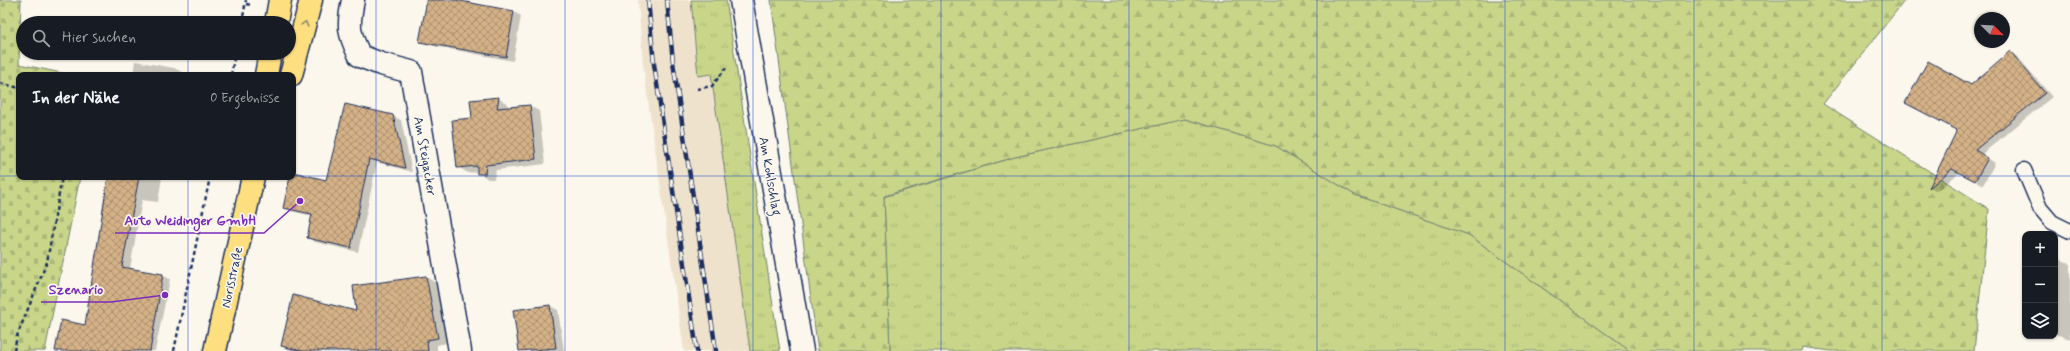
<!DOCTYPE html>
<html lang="de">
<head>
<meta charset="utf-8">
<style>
	:root { --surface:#171b24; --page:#242831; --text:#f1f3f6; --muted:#9ea1a6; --line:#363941 }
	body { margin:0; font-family:Mynerve,sans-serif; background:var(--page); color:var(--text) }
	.controls { position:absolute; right:12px; bottom:12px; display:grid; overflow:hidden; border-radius:8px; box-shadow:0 1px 3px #0004 }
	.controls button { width:36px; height:36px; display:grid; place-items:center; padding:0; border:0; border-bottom:1px solid var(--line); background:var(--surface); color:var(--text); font:20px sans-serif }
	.compass { position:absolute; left:1974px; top:12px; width:36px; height:36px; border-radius:50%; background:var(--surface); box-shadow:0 1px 3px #0004; rotate:114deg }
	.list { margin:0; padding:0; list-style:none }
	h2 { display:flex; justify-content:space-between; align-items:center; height:52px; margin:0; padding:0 16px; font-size:17px }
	h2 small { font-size:13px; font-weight:400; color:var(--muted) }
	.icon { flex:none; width:22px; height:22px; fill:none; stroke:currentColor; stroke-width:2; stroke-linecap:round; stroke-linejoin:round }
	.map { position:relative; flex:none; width:2070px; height:351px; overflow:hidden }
	.search { position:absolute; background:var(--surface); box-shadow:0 1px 3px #0004; left:16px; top:16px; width:280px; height:44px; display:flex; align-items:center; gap:10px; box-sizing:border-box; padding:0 14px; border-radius:22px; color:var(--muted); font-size:15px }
	.panel { position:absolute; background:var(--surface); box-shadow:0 1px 3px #0004; left:16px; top:72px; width:280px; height:108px; border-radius:8px }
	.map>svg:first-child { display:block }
	.built { fill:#efe2cd }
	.grass { fill:url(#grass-tufts); stroke:#728274 }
	.forest { fill:url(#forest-firs); stroke:#728274 }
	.cemetery { fill:url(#cemetery-stones); stroke:#728274 }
	.shadow { fill:#0003 }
	.building { fill:url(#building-cross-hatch); stroke:#1b2f5e }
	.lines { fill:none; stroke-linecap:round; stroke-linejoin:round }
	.lane-casing { stroke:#1b2f5e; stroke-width:17 }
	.street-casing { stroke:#1b2f5e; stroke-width:25 }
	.primary-casing { stroke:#1b2f5e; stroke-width:25 }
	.path { stroke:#1b2f5e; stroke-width:2.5; stroke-dasharray:4 3; stroke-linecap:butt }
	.lane { stroke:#fbf7ec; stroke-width:14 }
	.street { stroke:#fbf7ec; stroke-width:22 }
	.primary { stroke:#fedf80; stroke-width:22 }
	.rail-casing { stroke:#1b2f5e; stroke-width:4.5 }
	.rail { stroke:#fbf7ec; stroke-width:3; stroke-dasharray:9; stroke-linecap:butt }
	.oneway { stroke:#8c876f }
	.grid { fill:none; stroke:#1d4ed8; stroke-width:1; stroke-opacity:0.55 }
	.labels { text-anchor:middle; stroke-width:3.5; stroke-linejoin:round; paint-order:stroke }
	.street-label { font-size:13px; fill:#1b2f5e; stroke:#fbf7ec }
	.leader { fill:none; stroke:#7b2cbf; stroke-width:1.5 }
	.callout-dot { fill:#7b2cbf; stroke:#fbf7ec; stroke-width:1.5 }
	.callout-label { font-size:14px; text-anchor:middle; font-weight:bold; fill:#7b2cbf; stroke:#fbf7ec; stroke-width:3.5; stroke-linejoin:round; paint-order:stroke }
</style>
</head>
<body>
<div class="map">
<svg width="2070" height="351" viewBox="0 0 2070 351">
	<defs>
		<pattern id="grass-tufts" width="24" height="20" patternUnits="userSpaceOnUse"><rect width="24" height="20" fill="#c9d689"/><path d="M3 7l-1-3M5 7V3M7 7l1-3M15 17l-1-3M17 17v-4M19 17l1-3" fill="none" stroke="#acb879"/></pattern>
		<pattern id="forest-firs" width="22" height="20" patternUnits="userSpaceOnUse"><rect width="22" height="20" fill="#c9d689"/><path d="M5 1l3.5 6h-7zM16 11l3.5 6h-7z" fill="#acb879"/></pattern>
		<pattern id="cemetery-stones" width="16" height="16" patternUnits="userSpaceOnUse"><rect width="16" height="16" fill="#c9d689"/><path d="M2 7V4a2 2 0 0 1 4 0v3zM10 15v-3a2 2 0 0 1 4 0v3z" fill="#acb879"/></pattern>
		<pattern id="building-cross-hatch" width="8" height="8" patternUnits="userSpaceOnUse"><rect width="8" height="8" fill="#d4b186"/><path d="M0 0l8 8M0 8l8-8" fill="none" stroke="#ab9071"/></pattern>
	</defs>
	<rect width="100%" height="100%" fill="#fbf7ec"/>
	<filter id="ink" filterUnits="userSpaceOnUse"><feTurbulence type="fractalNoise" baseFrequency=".025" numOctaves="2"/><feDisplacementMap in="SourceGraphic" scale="8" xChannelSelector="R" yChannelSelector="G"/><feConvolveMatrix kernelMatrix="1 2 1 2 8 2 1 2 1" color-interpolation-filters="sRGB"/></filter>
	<g filter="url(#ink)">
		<path class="built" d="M638,0H691L698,76L711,74L750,351H684L643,65Z"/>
		<g class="grass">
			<path d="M691,0H726L780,351H750L711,74L698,76Z"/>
			<path d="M1185,119L1276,146L1355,195L1469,235L1630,351H890L884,197L1015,157Z"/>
		</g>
		<path class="forest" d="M771,0H1905L1823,104L1989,209L1974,351H1831L1802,347L1801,351H1630L1469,235L1355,195L1276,146L1185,119L1015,157L884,196L890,351H818Z"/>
		<path class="cemetery" d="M0,0H21L19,64L71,75H19V177H80L45,351H0Z"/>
		<g class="shadow">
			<path d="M428,0H449L514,12L521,16L513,61L428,45L420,41Z"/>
			<path d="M2010,52L2018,57L2052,97L1982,154L1995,163L1983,185L1960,172L1937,191L1930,187L1958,130L1971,86Z"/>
			<path d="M135,61L174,68L182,72L181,75H133Z"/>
			<path d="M498,98L508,104L507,108L530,106L539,111L545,164L496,170L494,179H488L478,172L468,173L458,167L473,119Z"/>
			<path d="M393,116L401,120L412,172L377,162L358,252L315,242L308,237L312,216L291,211L284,207L293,173L327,181Z"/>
			<path d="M110,177H162L158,202L142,200L130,269L162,275L170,279L155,351H56L85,326Z"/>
			<path d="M2055,258L2070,263V339L2055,334Z"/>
			<path d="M426,277L436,283L447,343L437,345V351H292L282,346L357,312Z"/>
			<path d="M550,306L558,310L564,351H520L514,311Z"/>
		</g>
		<g class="building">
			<path d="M427,0H455L514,11L506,57L419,42Z"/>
			<path d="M2010,51L2045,93L1975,150L1988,158L1975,181L1952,169L1929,188L1957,130L1905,103L1928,61L1971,85Z"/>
			<path d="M499,97L497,108L530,105L536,159L486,165L485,174H477V166L457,168L452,120L472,118L470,100Z"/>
			<path d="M345,104L393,115L405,168L369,159L351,248L307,238L312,214L283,208L290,177H293V172L326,180Z"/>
			<path d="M108,177H139L122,267L163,274L150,351H55L61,320L85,325Z"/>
			<path d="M426,276L438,338L427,340L428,351H302L281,346L293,295L356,311L353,286Z"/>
			<path d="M550,305L556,348L519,351L513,310Z"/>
		</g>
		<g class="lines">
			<defs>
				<path id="lane" d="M2024,170L2040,208L2052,222L2070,231"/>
				<g id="street">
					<path d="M353,0C348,25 348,33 360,56L381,64L411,72L460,351"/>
					<path d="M741,0L802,351"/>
				</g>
				<g id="primary">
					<path d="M276,23L280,0"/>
					<path d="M266,75L270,53"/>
					<path d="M291,75L311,0"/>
					<path d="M215,351L253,177"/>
				</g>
			</defs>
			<use href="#lane" class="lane-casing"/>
			<use href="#street" class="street-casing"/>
			<use href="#primary" class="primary-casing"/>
			<g class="path">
				<path d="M246,4L251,5"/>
				<path d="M242,23L246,0"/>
				<path d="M231,75L235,53"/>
				<path d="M0,83L19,88"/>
				<path d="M697,89L712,86L726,68"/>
				<path d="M14,351L17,336L47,262L62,177"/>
				<path d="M174,351L210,177"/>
			</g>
			<use href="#lane" class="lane"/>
			<use href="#street" class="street"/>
			<use href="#primary" class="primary"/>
			<defs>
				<g id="rail">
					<path d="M648,0L654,64L697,351"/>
					<path d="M667,0L673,62L716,351"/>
				</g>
			</defs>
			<use href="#rail" class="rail-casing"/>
			<use href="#rail" class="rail"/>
		</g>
		<defs><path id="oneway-chevron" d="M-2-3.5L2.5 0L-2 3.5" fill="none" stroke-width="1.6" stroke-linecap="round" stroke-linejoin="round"/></defs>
		<use class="oneway" href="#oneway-chevron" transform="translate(305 24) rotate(-74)"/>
	</g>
	<path class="grid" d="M188,0V23M376,0V351M565,0V351M753,0V351M941,0V351M1129,0V351M1317,0V351M1505,0V351M1694,0V351M1882,0V351M188,53V75M0,176H19M293,176H2070M188,177V351"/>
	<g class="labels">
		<g class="street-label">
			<text transform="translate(426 156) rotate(80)" y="5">Am Steigacker</text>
			<text transform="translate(771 176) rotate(80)" y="5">Am Kohlschlag</text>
			<text transform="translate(231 277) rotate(-78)" y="5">Norisstraße</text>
		</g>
	</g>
	<path class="leader" d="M300 201L264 233H115M165 295L111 302H41"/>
	<g class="callout-dot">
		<circle cx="300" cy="201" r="4"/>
		<circle cx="165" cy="295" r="4"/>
	</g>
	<g class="callout-label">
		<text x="190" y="225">Auto Weidinger GmbH</text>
		<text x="76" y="294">Szenario</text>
	</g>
</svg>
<div class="controls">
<button>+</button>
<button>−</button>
<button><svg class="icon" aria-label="layers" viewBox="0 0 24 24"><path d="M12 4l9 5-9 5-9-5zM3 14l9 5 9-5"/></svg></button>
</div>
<svg class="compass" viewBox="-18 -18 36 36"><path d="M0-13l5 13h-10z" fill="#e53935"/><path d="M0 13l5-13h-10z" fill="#9ea1a6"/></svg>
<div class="search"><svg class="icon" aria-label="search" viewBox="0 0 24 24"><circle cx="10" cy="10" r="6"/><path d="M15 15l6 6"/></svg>Hier suchen</div>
<section class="panel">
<h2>In der Nähe<small>0 Ergebnisse</small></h2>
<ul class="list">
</ul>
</section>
</div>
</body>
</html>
